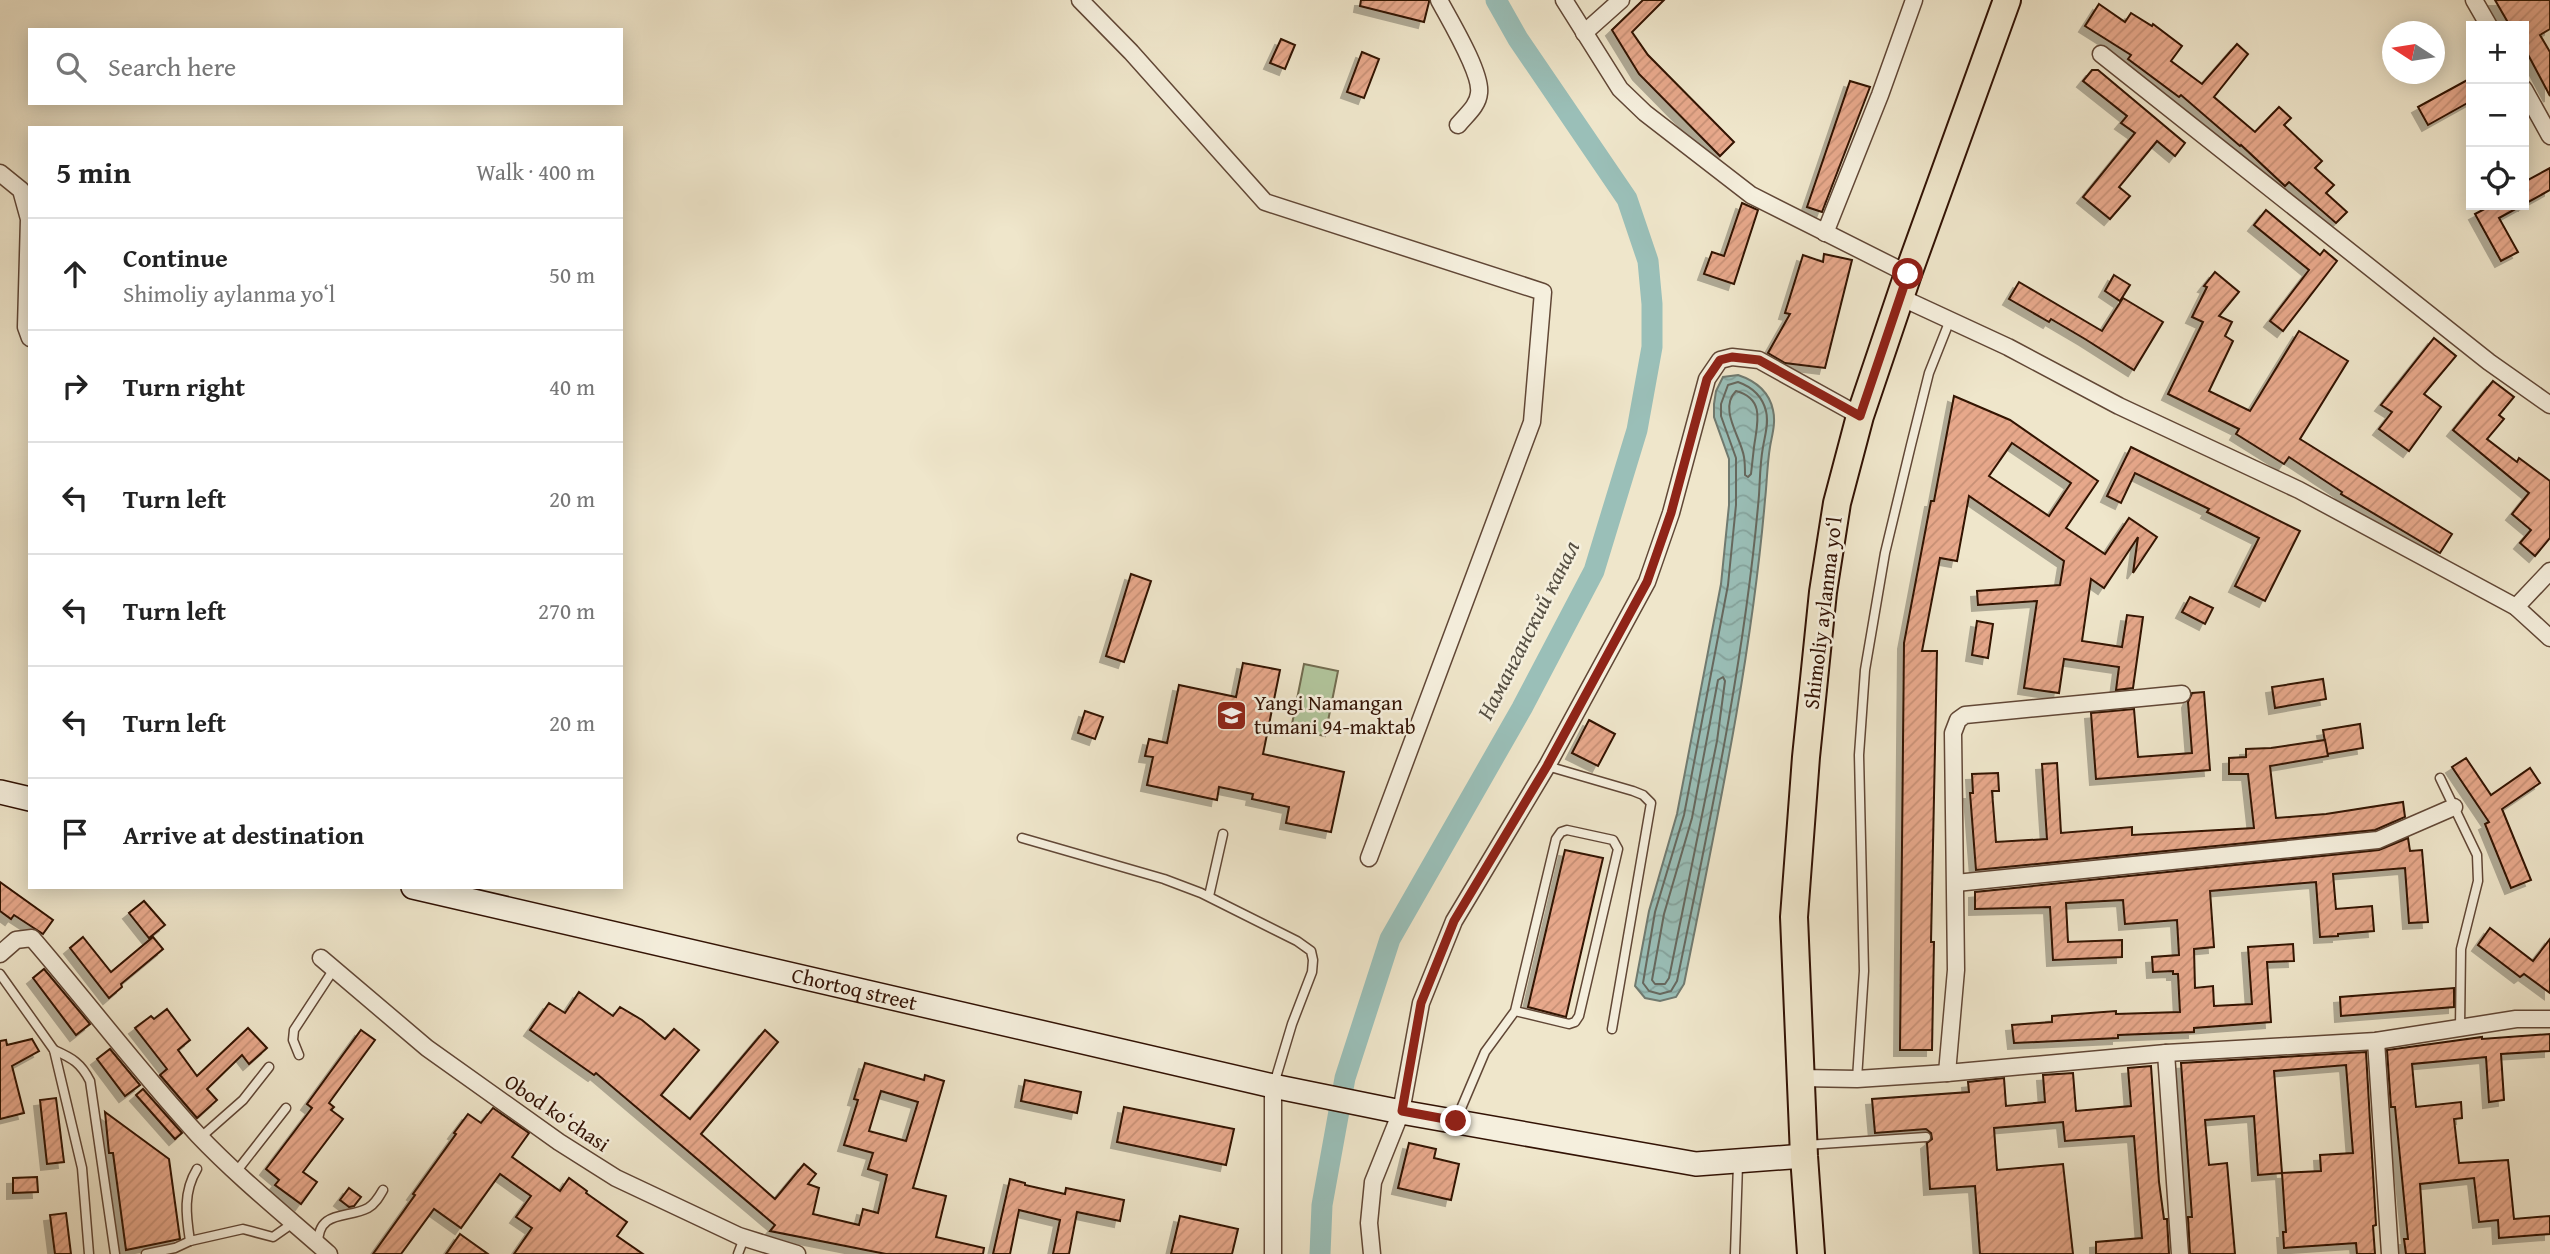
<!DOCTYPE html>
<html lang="en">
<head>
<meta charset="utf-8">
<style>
	:root { --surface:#fff; --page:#f2f2f2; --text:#222; --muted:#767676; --line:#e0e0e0 }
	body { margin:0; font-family:"Gentium Book Plus",serif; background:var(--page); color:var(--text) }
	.controls { position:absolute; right:21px; top:21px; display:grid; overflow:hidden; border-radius:0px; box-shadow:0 4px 18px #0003 }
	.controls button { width:63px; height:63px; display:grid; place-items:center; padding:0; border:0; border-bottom:2px solid var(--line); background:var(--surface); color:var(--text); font:35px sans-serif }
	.compass { position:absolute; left:2382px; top:21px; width:63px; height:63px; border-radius:50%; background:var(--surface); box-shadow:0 4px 18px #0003; rotate:282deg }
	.stop { position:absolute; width:21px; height:21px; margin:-16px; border:5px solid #8f2418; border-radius:50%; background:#fff }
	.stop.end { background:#8f2418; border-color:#fff; box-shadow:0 2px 7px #0008 }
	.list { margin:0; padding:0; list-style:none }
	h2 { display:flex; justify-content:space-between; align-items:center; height:91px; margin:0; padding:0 28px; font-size:30px }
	h2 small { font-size:23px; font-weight:400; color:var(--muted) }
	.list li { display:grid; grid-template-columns:46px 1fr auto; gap:21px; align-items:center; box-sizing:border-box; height:112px; padding:0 28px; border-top:2px solid var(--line) }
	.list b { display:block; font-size:26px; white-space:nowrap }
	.list p { margin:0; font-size:23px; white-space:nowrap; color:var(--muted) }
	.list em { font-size:23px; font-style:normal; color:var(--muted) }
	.icon { flex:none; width:38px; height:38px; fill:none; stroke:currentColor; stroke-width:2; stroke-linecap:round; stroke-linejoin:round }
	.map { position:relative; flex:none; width:2550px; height:1254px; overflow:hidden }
	.search { position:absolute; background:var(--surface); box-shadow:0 4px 18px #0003; left:28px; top:28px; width:595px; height:77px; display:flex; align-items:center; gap:18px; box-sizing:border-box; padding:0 24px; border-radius:0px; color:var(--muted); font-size:26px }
	.panel { position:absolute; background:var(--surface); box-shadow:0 4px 18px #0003; left:28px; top:126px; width:595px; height:763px; border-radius:0px }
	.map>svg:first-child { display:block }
	.green { fill:#b2c69d; stroke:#726c50; stroke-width:2 }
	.water { fill:url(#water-waves); stroke:#707a70; stroke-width:2 }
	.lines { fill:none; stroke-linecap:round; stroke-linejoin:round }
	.shore { stroke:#66685e; stroke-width:2 }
	.canal { stroke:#9abfb8; stroke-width:21 }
	.building { fill:url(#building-hatch); stroke:#321204; stroke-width:2; fill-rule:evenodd; filter:url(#shadow) }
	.service-casing { stroke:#614736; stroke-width:11 }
	.minor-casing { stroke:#614736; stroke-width:19 }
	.secondary-casing { stroke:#321204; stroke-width:26 }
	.primary-casing { stroke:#321204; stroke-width:30 }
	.service { stroke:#f5efdd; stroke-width:8 }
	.minor { stroke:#f5efdd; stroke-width:16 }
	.secondary { stroke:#f5efdd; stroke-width:23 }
	.primary { stroke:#efe6cb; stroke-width:26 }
	.route { stroke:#8f2418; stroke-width:9 }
	.labels { text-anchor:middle; stroke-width:5; stroke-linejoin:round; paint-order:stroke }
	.street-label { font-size:21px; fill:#321204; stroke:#f5efdd }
	.poi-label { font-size:21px; fill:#321204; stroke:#f5efdd; text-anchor:start }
	.water-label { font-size:23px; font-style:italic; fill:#564f43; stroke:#f5efdd }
</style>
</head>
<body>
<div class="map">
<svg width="2550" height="1254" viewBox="0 0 2550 1254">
	<defs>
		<pattern id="water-waves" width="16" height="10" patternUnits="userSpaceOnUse" patternTransform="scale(1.75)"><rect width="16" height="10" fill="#9abfb8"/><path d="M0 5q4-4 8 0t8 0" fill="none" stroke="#85a39d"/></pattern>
		<pattern id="building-hatch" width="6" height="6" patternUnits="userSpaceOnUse" patternTransform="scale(1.75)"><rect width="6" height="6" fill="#e7a88b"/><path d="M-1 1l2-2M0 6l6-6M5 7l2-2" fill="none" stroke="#c79076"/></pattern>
		<filter id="shadow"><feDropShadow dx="-6" dy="6" stdDeviation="0" flood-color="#0004"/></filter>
	</defs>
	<rect width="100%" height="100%" fill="#efe6cb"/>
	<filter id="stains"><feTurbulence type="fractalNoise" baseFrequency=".00286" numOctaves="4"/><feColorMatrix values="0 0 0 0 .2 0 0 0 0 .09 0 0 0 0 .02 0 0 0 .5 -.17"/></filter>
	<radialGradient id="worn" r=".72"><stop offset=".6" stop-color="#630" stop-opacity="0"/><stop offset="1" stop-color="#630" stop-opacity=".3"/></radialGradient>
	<path class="green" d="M1304,664L1338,671L1325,736L1291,729Z"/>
	<path class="water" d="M1738,375C1756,381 1769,391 1773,410C1776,423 1772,435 1770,447C1767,465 1767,483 1765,500C1751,663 1716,824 1684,984L1676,997L1660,1001L1645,998L1635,986L1649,911L1677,814L1721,584L1729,505V459L1714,417V404L1716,391L1723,377Z"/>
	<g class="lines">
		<g class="shore">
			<path d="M1738,382C1752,387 1762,395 1766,411C1769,423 1765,435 1763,447C1760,463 1760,479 1759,495C1745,659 1710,820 1677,981L1671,991L1660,994L1649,991L1643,983L1655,912L1684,815L1728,585L1736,505V458L1721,416V404L1728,385Z"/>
			<path d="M1736,391C1766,399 1757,424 1754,447C1753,456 1752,465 1751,474L1748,477L1745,475C1745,469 1745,463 1744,457C1741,437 1718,409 1736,391Z"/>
			<path d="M1723,677L1725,681L1717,741L1669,978L1665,984H1655L1652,980L1664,914L1692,818L1718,680Z"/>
		</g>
		<path class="canal" d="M1320,1254L1322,1205L1345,1078L1390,939L1522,708L1594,571L1637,430L1652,347V304L1648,261L1627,199L1518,39L1496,0"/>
	</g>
	<g class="building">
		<path d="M1361,0H1429V2L1424,22L1360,6Z"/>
		<path d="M1643,0H1664L1632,32L1648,55L1734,142L1720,156L1639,74L1612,30Z"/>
		<path d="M2495,0H2550V29L2540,35L2550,52V96L2524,47V26H2510Z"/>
		<path d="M2099,4L2125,22L2131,13L2152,26L2153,24L2182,46L2171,61L2202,84L2237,44L2248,54L2214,97L2255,132L2279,107L2291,118L2284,125L2322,161L2315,168L2334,185L2326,193L2347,212L2336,223L2289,182L2285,186L2241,145L2240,146L2181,95L2179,97L2128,59L2131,55L2085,26Z"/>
		<path d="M1281,39L1295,45L1285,69L1270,63Z"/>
		<path d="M1362,52L1379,59L1364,98L1347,92Z"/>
		<path d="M2092,70H2098L2185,143L2175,156L2157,141L2119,187L2130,196L2110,219L2083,197L2135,133L2121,123L2127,116L2083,81Z"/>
		<path d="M2471,78V101L2428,125L2418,107Z"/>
		<path d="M1850,81L1870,87L1822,212L1807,207Z"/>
		<path d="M2550,168V190L2499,218L2518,252L2501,261L2475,214L2492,205H2524V182Z"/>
		<path d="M1742,203L1758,210L1734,284L1704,274L1712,252L1724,256Z"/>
		<path d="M2266,210L2320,255L2324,250L2337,261L2283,331L2270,321L2309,270L2254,225Z"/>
		<path d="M1824,254L1852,260L1825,368L1785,363L1768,353L1790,314L1785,313L1803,255L1823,262Z"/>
		<path d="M2215,272L2239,292L2219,316L2232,322L2225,336L2233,341L2209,391L2250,411L2299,331L2348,361L2300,439L2452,534L2440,553L2341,494L2342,492L2289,457L2284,464L2236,434L2239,429L2168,394L2203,322L2192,317L2207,287L2204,286Z"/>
		<path d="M2114,275L2130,285L2120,301L2105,291Z"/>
		<path d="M2019,282L2102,331L2123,298L2163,322L2134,370L2085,339L2051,319L2049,322L2009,299Z"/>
		<path d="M2434,338L2456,356L2424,394L2441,407L2409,451L2379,429L2392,412L2381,405Z"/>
		<path d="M2493,381L2514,397L2499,415L2504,419L2487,439L2517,462L2519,458L2550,481V538L2535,556L2520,543L2531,530L2512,514L2529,493L2453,430Z"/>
		<path d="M1954,396L2010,420L2098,481L2066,528L2105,554L2129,518L2157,537L2133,573L2138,537L2104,588L2091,579L2082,641L2122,647L2127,615L2143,617L2133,688L2116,690L2119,667L2064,659L2059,693L2024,688L2037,601L1978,605L1977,591L2060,585L2064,561L1969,496L1957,561L1940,558L1922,651H1937L1931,942H1934L1932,1050H1900L1904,643L1931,501H1934ZM2012,443L2071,483L2049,516L1989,476Z"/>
		<path d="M2131,447L2300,531L2265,601L2235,586L2259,538L2207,512L2209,509L2135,473L2121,503L2107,496Z"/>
		<path d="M1131,574L1151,581L1124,662L1106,656Z"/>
		<path d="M2190,597L2213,608L2205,624L2182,612Z"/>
		<path d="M1977,621L1993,624L1988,658L1972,655Z"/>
		<path d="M1243,663L1280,670L1263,754L1344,772L1331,832L1286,823L1289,807L1252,799L1253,794L1219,787L1217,800L1147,785L1153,757L1145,756L1149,739L1167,743L1179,685L1236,697Z"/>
		<path d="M2323,679L2326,699L2275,708L2272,687Z"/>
		<path d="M2204,692L2210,770L2096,779L2091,713L2134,709L2138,757L2192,753L2188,702L2192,693Z"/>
		<path d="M1085,711L1103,717L1095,739L1078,733Z"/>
		<path d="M1589,720L1615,734L1598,766L1572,753Z"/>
		<path d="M2360,724L2363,748L2327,754L2323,730Z"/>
		<path d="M2325,740L2328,756L2270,766L2276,818L2326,814L2403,802L2405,817L2375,830L1976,870L1970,793H1973L1972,774L1998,773L1999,791H1992L1996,842L2047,839L2042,764L2057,763L2061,833L2132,827V835L2254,828L2248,774H2229V758L2246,757V749L2271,748Z"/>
		<path d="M2466,758L2491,795L2530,768L2540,783L2502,809L2531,880L2511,888L2485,824L2489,822L2452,767Z"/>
		<path d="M2408,838L2410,851L2422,850L2428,922L2409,923L2405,868L2333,874L2336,909L2372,906L2374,931L2338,934V936L2320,937L2316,882L2210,891L2214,947L2194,949L2195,988L2213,986L2214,1006L2252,1004L2248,947L2293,944L2294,961L2267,962L2271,1022L2194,1028V1032L2118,1035V1038L2014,1043L2012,1025L2052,1022V1016L2116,1011V1014L2180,1012L2178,974H2173V971L2153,972L2152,957L2179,955L2177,920L2125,924L2123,900L2066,903L2068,942L2122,940V957L2053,960L2050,907L1975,909V892L2379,850Z"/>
		<path d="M1565,850L1603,858L1566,1017L1528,1007Z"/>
		<path d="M0,882L53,920L43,934L14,915L11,919L0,911Z"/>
		<path d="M144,901L165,925L149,938L129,913Z"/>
		<path d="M2490,928L2533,961L2550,939V993L2524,974L2520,977L2478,945Z"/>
		<path d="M83,937L111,972L153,937L163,949L121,984L122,987L109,998L70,948Z"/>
		<path d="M44,969L90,1024L76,1035L33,978Z"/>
		<path d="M2454,988V1007L2341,1016L2340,997Z"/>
		<path d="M579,992L613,1016L620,1007L642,1020L665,1039L674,1029L699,1050L661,1095L690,1119L765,1030L778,1042L701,1134L775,1199L804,1164L816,1174L808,1184L819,1188L813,1214L859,1225L863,1209L878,1213L887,1175L868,1169L873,1153L844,1145L858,1100L854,1099L865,1063L924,1080L925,1075L944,1081L913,1188L946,1196L936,1237L984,1248L983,1254H886L770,1231L775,1225L596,1073L594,1075L530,1030L549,1003L565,1013ZM881,1091L918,1102L906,1141L869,1131Z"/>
		<path d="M167,1009L190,1040L178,1050L197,1076L248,1028L267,1048L249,1064L242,1055L207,1089L217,1100L197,1118L160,1075L167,1069L135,1028L151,1016L154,1019Z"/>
		<path d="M361,1030L375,1040L329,1103L334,1107L331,1110L343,1119L303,1172L317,1182L301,1204L275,1185L279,1180L266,1169L312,1108L307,1104Z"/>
		<path d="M2550,1034V1051L2501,1054L2504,1100L2489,1102L2486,1057L2412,1064L2416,1107L2461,1102L2462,1118L2454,1119L2459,1163L2508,1160L2514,1219L2550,1216V1234L2499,1238L2498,1220L2479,1222L2474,1178L2420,1184L2425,1254H2406L2404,1239H2408L2395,1107H2391L2387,1050L2482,1037V1039Z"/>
		<path d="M32,1039L39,1051L12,1066L24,1113L0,1119V1041L6,1040L7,1045Z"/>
		<path d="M110,1049L140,1085L125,1096L97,1059Z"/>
		<path d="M2366,1052L2376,1225L2373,1226L2375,1254H2357L2356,1243L2284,1248L2283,1232H2286L2282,1173L2258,1175L2254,1116L2205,1120L2209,1165L2227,1163L2235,1254H2190L2188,1217H2192L2181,1063ZM2346,1065L2353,1153L2320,1155L2321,1171L2282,1173L2274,1071Z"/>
		<path d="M2151,1066L2159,1182L2164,1219H2167L2169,1254H2096V1242L2142,1238L2134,1136L2065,1141L2063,1122L1994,1128L1997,1170L2063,1164L2073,1254H1980L1975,1186L1930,1189L1927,1143L1932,1139L1931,1133L1926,1129L1875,1133L1872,1099L1969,1092L1968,1082L2004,1078L2006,1106L2045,1102L2043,1075L2073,1073L2076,1111L2131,1106L2128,1068Z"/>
		<path d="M1025,1080L1081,1092L1077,1113L1021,1101Z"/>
		<path d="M143,1089L182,1133L175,1139L136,1095Z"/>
		<path d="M56,1098L64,1162L47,1164L40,1100Z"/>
		<path d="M1124,1107L1234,1129L1226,1165L1117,1142Z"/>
		<path d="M493,1108L529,1133L512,1157L560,1191L569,1178L587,1191L586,1193L627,1222L617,1236L643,1254H514L532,1228L516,1217L531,1196L500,1174L461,1228L434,1209L401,1254H373L415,1195L413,1194L456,1134L454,1133L468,1114L481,1123Z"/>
		<path d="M105,1112L169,1159L180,1239L126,1250L113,1153H109Z"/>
		<path d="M1409,1143L1436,1149L1434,1158L1459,1164L1451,1200L1398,1188Z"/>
		<path d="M37,1177L38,1192L13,1193V1178Z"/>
		<path d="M1010,1179L1025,1183V1185L1065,1194L1066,1188L1124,1200L1120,1221L1077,1212L1069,1254H1053L1060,1220L1019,1210L1010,1254H993Z"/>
		<path d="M349,1188L361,1197L354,1206L349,1207L340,1200Z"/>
		<path d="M66,1213L71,1254H55L50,1215Z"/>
		<path d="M1180,1216L1238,1229L1232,1254H1171Z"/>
		<path d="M460,1234L488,1254H446Z"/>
	</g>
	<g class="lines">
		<defs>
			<g id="service">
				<path d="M1547,766L1633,791L1643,795L1651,803L1612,1029"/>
				<path d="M2440,778L2477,855L2478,881L2461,949L2460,1028"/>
				<path d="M1022,838L1164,879L1201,893L1297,941L1311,951L1313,960L1312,972L1292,1024L1274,1084"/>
				<path d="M1209,896L1223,834"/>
				<path d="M0,974L54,1050L82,1168L89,1254"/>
				<path d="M54,1050C72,1058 81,1063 90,1081L115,1254"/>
				<path d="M299,1055L293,1040L294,1030L334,969"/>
				<path d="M1857,1079L1864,971L1859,755L1865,670L1885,553L1911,445L1929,373L1950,320"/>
				<path d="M1457,1118L1485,1052L1515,1011L1556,839L1561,832L1567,830L1613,840L1618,849L1579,1016L1575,1022L1569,1024L1515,1011"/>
				<path d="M201,1137L243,1100L269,1067"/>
				<path d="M1806,1145L1926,1137"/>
				<path d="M236,1172L286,1108"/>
				<path d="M190,1241C186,1215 183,1192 197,1169"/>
				<path d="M318,1244C318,1209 348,1219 368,1208C375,1204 379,1197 383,1190"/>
				<path d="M146,1254L175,1248L190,1241L243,1229L273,1237L293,1223"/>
				<path d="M738,1254L744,1238"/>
				<path d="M1735,1254L1738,1164"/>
			</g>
			<g id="minor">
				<path d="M1080,0L1131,52L1265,202L1543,292L1532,422L1369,858"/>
				<path d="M1439,0C1449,19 1482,73 1479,93C1478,106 1466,115 1458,125"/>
				<path d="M1564,0L1620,89L1645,113L1751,195L1908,274"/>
				<path d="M2474,0L2489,26"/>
				<path d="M1584,33L1621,0"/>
				<path d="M2101,54L2489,362L2550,405"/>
				<path d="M2524,89L2550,136"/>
				<path d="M0,173L21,190L29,219L26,327L30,338"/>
				<path d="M1825,233L1880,95L1914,0"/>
				<path d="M1900,297L2008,347L2119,406L2299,490L2516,607L2550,638"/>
				<path d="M2516,607L2550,571"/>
				<path d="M1956,883L2378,840L2454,807"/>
				<path d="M0,954L16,940L32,938C88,1003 140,1072 198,1135C239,1178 285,1215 329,1254"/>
				<path d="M321,958L427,1048L559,1142L616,1178L739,1236L797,1254"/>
				<path d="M2376,1041L2390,1254"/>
				<path d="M2166,1053L2180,1254"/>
				<path d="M1947,1073L1956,970L1953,733L1958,720L1965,715L2182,694"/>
				<path d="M1801,1078L1857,1079L1947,1073L2166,1053L2376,1041L2516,1019H2550"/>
				<path d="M1273,1254V1086"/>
				<path d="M1372,1254L1369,1223L1373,1182L1401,1112L1421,1003L1454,921L1547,766L1647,582L1671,513L1707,379L1720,360L1732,357L1759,360L1860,416"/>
			</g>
			<g id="secondary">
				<path d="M0,792L30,799"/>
				<path id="s1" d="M413,887L1273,1086L1401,1112L1696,1164L1804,1156"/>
			</g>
			<path id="primary" d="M1811,1254L1804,1156L1794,917L1806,757L1823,592L1837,503L1860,416L1908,274L2007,0"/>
		</defs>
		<use href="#service" class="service-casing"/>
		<use href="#minor" class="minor-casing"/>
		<use href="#secondary" class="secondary-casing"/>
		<use href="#primary" class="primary-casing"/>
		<use href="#service" class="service"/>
		<use href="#minor" class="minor"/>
		<use href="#secondary" class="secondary"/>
		<use href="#primary" class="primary"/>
	</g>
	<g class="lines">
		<path class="route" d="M1456,1121L1402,1111L1421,1003L1454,921L1547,766L1647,582L1671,513L1707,379L1720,360L1732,357L1759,360L1860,416L1908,274"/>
	</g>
	<defs>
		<symbol id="school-square" viewBox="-11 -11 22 22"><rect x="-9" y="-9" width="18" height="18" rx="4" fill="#8f2418" stroke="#f5efdd"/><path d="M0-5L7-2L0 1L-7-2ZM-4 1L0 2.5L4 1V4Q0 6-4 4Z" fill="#fff"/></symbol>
	</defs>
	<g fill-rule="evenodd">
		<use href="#school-square" x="1214" y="698" width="35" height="35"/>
	</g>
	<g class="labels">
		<g class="street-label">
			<text transform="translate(1823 613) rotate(-83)" y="7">Shimoliy aylanma yoʻl</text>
			<text dy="7" stroke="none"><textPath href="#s1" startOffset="453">Chortoq street</textPath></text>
			<text transform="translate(557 1113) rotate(34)" y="7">Obod koʻchasi</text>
		</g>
		<g class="poi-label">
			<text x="1254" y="710">Yangi Namangan<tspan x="1254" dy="24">tumani 94-maktab</tspan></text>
		</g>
		<g class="water-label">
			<text transform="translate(1528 630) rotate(-63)" y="8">Наманганский канал</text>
		</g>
	</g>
	<rect width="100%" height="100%" filter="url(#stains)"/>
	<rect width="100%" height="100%" fill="url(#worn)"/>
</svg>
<div class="controls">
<button>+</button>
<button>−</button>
<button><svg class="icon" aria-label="locate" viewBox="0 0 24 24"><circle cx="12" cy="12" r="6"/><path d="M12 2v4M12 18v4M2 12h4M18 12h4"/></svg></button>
</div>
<svg class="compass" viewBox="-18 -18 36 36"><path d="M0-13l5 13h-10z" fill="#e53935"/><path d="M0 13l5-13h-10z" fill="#767676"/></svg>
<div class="stop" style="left:1908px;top:274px"></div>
<div class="stop end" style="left:1456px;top:1121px"></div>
<div class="search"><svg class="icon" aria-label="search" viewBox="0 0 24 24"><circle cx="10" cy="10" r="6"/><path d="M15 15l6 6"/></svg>Search here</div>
<section class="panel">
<h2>5 min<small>Walk · 400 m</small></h2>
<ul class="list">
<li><svg class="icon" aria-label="ahead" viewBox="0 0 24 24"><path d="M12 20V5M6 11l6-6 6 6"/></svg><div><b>Continue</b><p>Shimoliy aylanma yoʻl</p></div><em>50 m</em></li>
<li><svg class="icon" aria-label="right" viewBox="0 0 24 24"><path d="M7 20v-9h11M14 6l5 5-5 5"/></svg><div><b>Turn right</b></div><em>40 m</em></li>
<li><svg class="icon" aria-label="left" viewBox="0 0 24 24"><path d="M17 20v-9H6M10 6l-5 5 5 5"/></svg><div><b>Turn left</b></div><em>20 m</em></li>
<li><svg class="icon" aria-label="left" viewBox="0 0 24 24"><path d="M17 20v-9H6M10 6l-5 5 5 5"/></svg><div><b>Turn left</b></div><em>270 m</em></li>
<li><svg class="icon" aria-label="left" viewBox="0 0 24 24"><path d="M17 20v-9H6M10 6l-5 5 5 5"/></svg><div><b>Turn left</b></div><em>20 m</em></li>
<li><svg class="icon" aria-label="arrive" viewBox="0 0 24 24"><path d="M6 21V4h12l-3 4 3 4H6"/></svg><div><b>Arrive at destination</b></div></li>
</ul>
</section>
</div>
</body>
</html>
